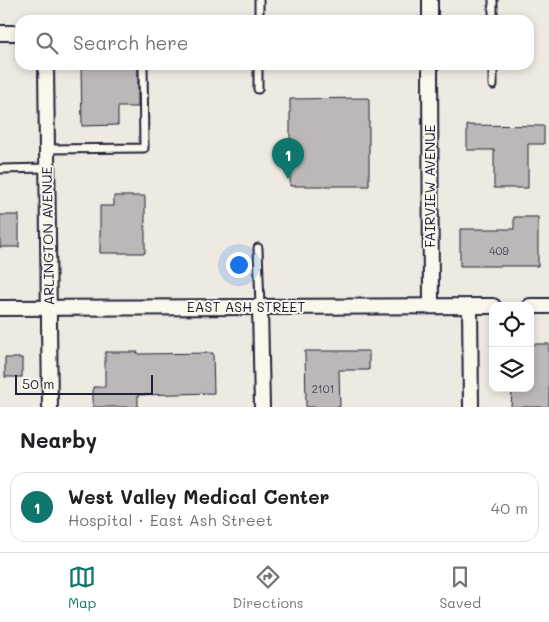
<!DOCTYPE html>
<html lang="en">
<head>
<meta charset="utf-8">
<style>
	:root { --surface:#fff; --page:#f2f2f2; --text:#202124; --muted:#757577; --line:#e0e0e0; --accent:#0f766e }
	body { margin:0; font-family:Mali,sans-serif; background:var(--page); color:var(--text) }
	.controls { position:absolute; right:15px; bottom:15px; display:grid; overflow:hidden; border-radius:10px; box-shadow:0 2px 8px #0003 }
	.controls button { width:45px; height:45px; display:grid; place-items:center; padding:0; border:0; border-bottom:1px solid var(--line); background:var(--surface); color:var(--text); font:25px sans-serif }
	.scale { position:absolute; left:15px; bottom:12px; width:138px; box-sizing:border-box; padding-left:5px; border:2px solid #22223b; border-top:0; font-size:14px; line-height:18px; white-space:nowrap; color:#22223b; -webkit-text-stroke:4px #fbf7ec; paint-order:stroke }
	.you { position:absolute; left:238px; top:264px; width:18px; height:18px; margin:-12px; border:4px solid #fff; border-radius:50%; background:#1a73e8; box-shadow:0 0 0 8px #1a73e833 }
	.badge { display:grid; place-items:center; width:32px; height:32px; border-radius:50%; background:var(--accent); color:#fff; font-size:16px; font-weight:700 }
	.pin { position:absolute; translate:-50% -41px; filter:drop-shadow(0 1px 2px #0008) }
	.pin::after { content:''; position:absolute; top:26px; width:18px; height:15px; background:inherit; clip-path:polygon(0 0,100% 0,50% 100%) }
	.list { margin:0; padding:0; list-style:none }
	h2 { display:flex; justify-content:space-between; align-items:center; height:65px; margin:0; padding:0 20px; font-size:21px }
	h2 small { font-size:16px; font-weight:400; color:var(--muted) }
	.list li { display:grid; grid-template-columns:32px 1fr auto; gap:15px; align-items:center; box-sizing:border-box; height:70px; margin:0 10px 10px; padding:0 10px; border:1px solid var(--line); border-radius:15px }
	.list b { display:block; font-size:19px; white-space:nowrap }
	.list p { margin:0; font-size:16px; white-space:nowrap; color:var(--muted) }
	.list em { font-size:16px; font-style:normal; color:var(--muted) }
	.icon { flex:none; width:28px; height:28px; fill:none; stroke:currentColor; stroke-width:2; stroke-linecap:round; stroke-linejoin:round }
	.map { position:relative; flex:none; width:549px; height:407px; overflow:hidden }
	.search { position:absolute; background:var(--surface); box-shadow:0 2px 8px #0003; left:15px; right:15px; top:15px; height:55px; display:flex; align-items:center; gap:12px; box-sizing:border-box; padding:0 18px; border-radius:15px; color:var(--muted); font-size:19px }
	.sheet { height:145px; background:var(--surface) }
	nav { display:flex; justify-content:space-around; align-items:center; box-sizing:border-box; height:70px; border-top:1px solid var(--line); background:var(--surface); font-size:14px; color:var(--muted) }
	nav a { display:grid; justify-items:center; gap:2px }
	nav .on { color:var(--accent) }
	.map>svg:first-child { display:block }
	.building { fill:#bcb8b8; stroke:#22223b }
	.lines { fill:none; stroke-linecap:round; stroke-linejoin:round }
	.lane-casing { stroke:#22223b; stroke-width:11 }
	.street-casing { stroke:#22223b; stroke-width:18 }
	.lane { stroke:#fbf7ec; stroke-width:7 }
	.street { stroke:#fbf7ec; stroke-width:14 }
	.labels { text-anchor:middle; stroke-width:4; stroke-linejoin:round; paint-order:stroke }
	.number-label { font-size:11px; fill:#48485a }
	.street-label { font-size:14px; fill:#22223b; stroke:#fbf7ec }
</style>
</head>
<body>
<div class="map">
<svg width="549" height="407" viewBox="0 0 549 407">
	<rect width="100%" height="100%" fill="#eeeae2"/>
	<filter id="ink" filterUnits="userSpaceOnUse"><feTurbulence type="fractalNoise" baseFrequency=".02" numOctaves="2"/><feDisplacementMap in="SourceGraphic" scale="10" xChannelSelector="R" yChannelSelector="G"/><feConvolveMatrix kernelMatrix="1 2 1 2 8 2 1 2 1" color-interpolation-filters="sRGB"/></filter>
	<g filter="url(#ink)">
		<g class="building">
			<path d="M81,65L138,66V107H118V125L82,126Z"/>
			<path d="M369,98V186H290V99Z"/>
			<path d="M467,125L544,126V144H528V188H494V150H467Z"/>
			<path d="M114,196H145V253H100V206H114Z"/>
			<rect x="0" y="215" width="19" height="32"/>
			<path d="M514,217H538V266H460V229H514Z"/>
			<path d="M530,344H549V407H511L512,388H530Z"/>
			<path d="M305,351H369V370H339L340,407H306Z"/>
			<path d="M105,352H138V354L213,353L214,393L138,395V407H93V387H105Z"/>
			<rect x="5" y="358" width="17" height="19"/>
		</g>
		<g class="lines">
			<defs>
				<g id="lane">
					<path d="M493,0V20"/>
					<path d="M259,20V0"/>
					<path d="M258,65V89"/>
					<path d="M493,65V85"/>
					<path d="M47,149L144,148L143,65"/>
					<path d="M0,169L47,168"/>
					<path d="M258,248L260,307"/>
				</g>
				<g id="street">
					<path d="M430,20V0"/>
					<path d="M0,33H20"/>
					<path d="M46,65L50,407"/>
					<path d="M430,65L431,306"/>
					<path d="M470,306L471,407"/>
					<path d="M530,306H549"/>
					<path d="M260,307L262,407"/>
					<path d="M0,308L493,306"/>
				</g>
			</defs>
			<use href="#lane" class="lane-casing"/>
			<use href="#street" class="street-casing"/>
			<use href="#lane" class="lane"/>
			<use href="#street" class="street"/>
		</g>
	</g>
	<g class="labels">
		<g class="number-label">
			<text x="499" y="255">409</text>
			<text x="323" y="393">2101</text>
		</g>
		<g class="street-label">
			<text transform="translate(430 186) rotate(-90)" y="5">FAIRVIEW AVENUE</text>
			<text transform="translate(48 236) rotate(-91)" y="5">ARLINGTON AVENUE</text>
			<text x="246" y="312">EAST ASH STREET</text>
		</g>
	</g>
</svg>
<div class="controls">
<button><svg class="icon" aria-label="locate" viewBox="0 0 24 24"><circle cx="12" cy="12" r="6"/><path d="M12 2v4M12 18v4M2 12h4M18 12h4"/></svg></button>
<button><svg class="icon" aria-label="layers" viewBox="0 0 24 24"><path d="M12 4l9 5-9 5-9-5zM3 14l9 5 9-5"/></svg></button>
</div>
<div class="scale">50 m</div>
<div class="you"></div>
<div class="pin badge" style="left:288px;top:179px">1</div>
<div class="search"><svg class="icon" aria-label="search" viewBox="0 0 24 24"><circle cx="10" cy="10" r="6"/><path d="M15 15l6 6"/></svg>Search here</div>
</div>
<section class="sheet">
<h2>Nearby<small></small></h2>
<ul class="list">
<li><span class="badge">1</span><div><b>West Valley Medical Center</b><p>Hospital · East Ash Street</p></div><em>40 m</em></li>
</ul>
</section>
<nav>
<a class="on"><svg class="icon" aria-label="map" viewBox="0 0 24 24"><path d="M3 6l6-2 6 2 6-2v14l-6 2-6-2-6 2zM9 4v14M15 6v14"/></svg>Map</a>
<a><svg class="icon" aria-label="directions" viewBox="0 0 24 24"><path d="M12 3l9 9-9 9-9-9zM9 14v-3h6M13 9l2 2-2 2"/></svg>Directions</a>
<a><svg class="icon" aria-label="saved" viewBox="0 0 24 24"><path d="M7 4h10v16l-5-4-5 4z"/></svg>Saved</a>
</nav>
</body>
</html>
